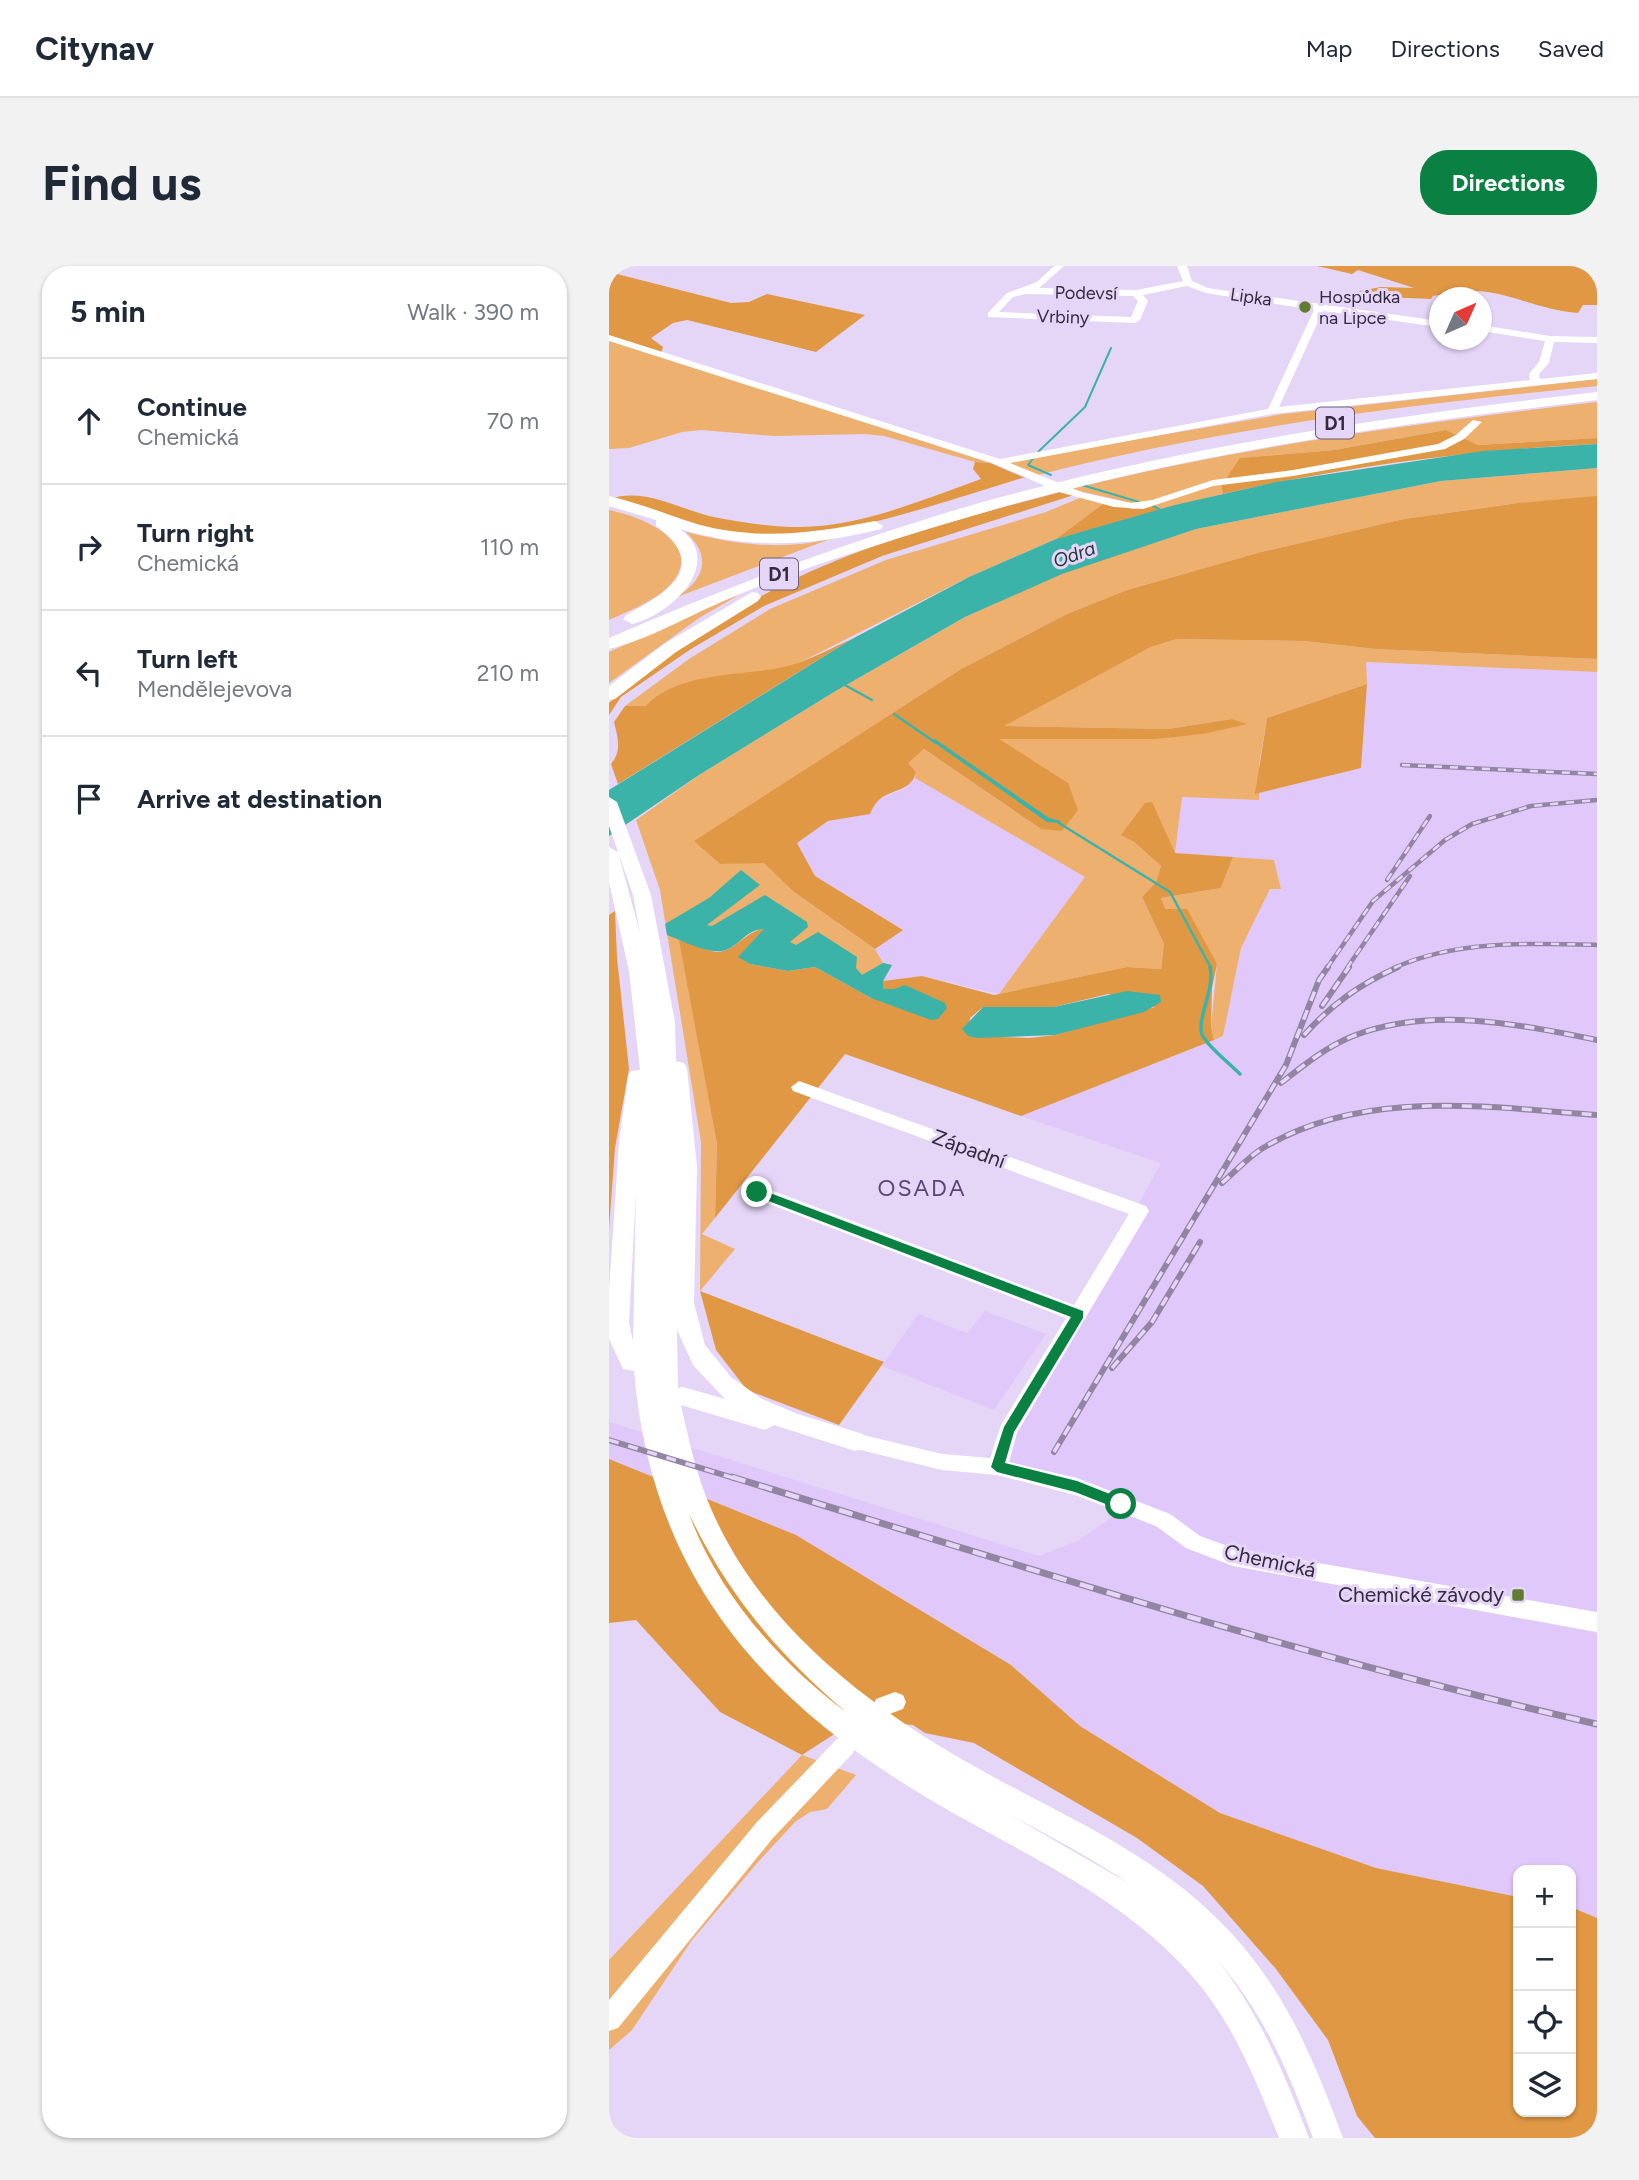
<!DOCTYPE html>
<html lang="en">
<head>
<meta charset="utf-8">
<style>
	:root { --surface:#fff; --page:#f2f2f3; --text:#1f2937; --muted:#747a83; --line:#e0e1e3; --accent:#0b8043 }
	body { margin:0; font-family:Figtree,sans-serif; background:var(--page); color:var(--text) }
	.controls { position:absolute; right:21px; bottom:21px; display:grid; overflow:hidden; border-radius:14px; box-shadow:0 2px 5px #0004 }
	.controls button { width:63px; height:63px; display:grid; place-items:center; padding:0; border:0; border-bottom:2px solid var(--line); background:var(--surface); color:var(--text); font:35px sans-serif }
	.compass { position:absolute; left:820px; top:21px; width:63px; height:63px; border-radius:50%; background:var(--surface); box-shadow:0 2px 5px #0004; rotate:45deg }
	.stop { position:absolute; width:21px; height:21px; margin:-16px; border:5px solid #0b8043; border-radius:50%; background:#fff }
	.stop.end { background:#0b8043; border-color:#fff; box-shadow:0 2px 7px #0008 }
	.list { margin:0; padding:0; list-style:none }
	h2 { display:flex; justify-content:space-between; align-items:center; height:91px; margin:0; padding:0 28px; font-size:30px }
	h2 small { font-size:23px; font-weight:400; color:var(--muted) }
	.list li { display:grid; grid-template-columns:46px 1fr auto; gap:21px; align-items:center; box-sizing:border-box; height:126px; padding:0 28px; border-top:2px solid var(--line) }
	.list b { display:block; font-size:26px; white-space:nowrap }
	.list p { margin:0; font-size:23px; white-space:nowrap; color:var(--muted) }
	.list em { font-size:23px; font-style:normal; color:var(--muted) }
	.icon { flex:none; width:38px; height:38px; fill:none; stroke:currentColor; stroke-width:2; stroke-linecap:round; stroke-linejoin:round }
	.map { position:relative; flex:none; width:988px; height:1872px; overflow:hidden; border-radius:28px }
	header { display:flex; align-items:center; gap:42px; box-sizing:border-box; height:98px; padding:0 35px; background:var(--surface); border-bottom:2px solid var(--line) }
	header strong { font-size:33px }
	nav { display:flex; gap:38px; margin-inline-start:auto; font-size:24px }
	.intro { display:flex; align-items:center; justify-content:space-between; box-sizing:border-box; height:168px; padding:0 42px }
	h1 { margin:0; font-size:49px }
	.button { padding:18px 32px; border-radius:28px; background:var(--accent); color:#fff; font-size:24px; font-weight:700 }
	main { display:flex; gap:42px; padding:0 42px }
	aside { flex:1; background:var(--surface); border-radius:28px; box-shadow:0 2px 5px #0004 }
	.map>svg:first-child { display:block }
	.built { fill:#e1c8fb }
	.green { fill:#edb06e }
	.forest { fill:#e09844; fill-rule:evenodd }
	.water { fill:#3cb3a9 }
	.lines { fill:none; stroke-linecap:round; stroke-linejoin:round }
	.stream-far2 { stroke:#3cb3a9; stroke-width:2 }
	.stream-far1 { stroke:#3cb3a9; stroke-width:2.5 }
	.stream { stroke:#3cb3a9; stroke-width:3.5 }
	.minor { fill:#fff; fill-rule:evenodd }
	.major { fill:#fff; fill-rule:evenodd }
	.highway { fill:#fff; fill-rule:evenodd }
	.rail-far2-casing { stroke:#9285a1; stroke-width:4.5 }
	.rail-far1-casing { stroke:#9285a1; stroke-width:6 }
	.rail-casing { stroke:#9285a1; stroke-width:7 }
	.rail-far2 { stroke:#e5d5f7; stroke-width:2.5; stroke-dasharray:8; stroke-linecap:butt }
	.rail-far1 { stroke:#e5d5f7; stroke-width:3.5; stroke-dasharray:10; stroke-linecap:butt }
	.rail { stroke:#e5d5f7; stroke-width:4.5; stroke-dasharray:14; stroke-linecap:butt }
	.route { fill:#0b8043 }
	.poi-dot { fill:#607c31; stroke:#e5d5f7; stroke-width:2.5 }
	.labels { text-anchor:middle; stroke-width:6; stroke-linejoin:round; paint-order:stroke }
	.far-street-label { font-size:18px; fill:#352a40; stroke:#e5d5f7 }
	.far-poi-label { font-size:18px; fill:#352a40; stroke:#e5d5f7; text-anchor:start }
	.shield { fill:#e5d5f7; stroke:#6a5d77; stroke-width:2 }
	.shield-label { font-size:19px; font-weight:bold; fill:#352a40 }
	.far-water-label { font-size:19px; font-style:italic; fill:#1e3735; stroke:#e5d5f7 }
	.street-label { font-size:21px; fill:#352a40; stroke:#e5d5f7 }
	.poi-label { font-size:21px; fill:#352a40; stroke:#e5d5f7; text-anchor:end }
	.neighbourhood-label { font-size:23px; letter-spacing:2px; fill:#5d4475; stroke:#e5d5f7 }
</style>
</head>
<body>
<header>
<strong>Citynav</strong>
<nav><a>Map</a><a>Directions</a><a>Saved</a></nav>
</header>
<div class="intro"><h1>Find us</h1><a class="button">Directions</a></div>
<main>
<aside>
<h2>5 min<small>Walk · 390 m</small></h2>
<ul class="list">
<li><svg class="icon" aria-label="ahead" viewBox="0 0 24 24"><path d="M12 20V5M6 11l6-6 6 6"/></svg><div><b>Continue</b><p>Chemická</p></div><em>70 m</em></li>
<li><svg class="icon" aria-label="right" viewBox="0 0 24 24"><path d="M7 20v-9h11M14 6l5 5-5 5"/></svg><div><b>Turn right</b><p>Chemická</p></div><em>110 m</em></li>
<li><svg class="icon" aria-label="left" viewBox="0 0 24 24"><path d="M17 20v-9H6M10 6l-5 5 5 5"/></svg><div><b>Turn left</b><p>Mendělejevova</p></div><em>210 m</em></li>
<li><svg class="icon" aria-label="arrive" viewBox="0 0 24 24"><path d="M6 21V4h12l-3 4 3 4H6"/></svg><div><b>Arrive at destination</b></div></li>
</ul>
</aside>
<div class="map">
<svg width="988" height="1872" viewBox="0 0 988 1872">
	<rect width="100%" height="100%" fill="#e5d5f7"/>
	<g class="built">
		<path d="M756,396L988,406V1361L931,1356L988,1367V1652L962,1641V1604H909V1631L767,1602L611,1547L471,1460L402,1399L187,1269L0,1193V1156L430,1290L470,1274L509,1247L473,1228L377,1204L379,1191L470,1049L552,897L412,850L614,770L632,682L661,623L672,622L665,594L566,587L572,531L649,534V527L752,502Z"/>
		<path d="M306,512L476,611L390,728L313,710L274,715V697L266,683L293,663L206,610L188,577L219,555L260,548L270,533L295,523Z"/>
		<path d="M376,1045L437,1068L385,1144L273,1100L309,1048L358,1067Z"/>
	</g>
	<g class="green">
		<path d="M0,72L381,197L366,196L275,170L256,168L165,170L92,164L73,166L20,182L0,183Z"/>
		<path d="M988,113V120C799,139 610,162 425,210L396,196L674,148Z"/>
		<path d="M988,136V172L869,179L837,164L725,184L632,192L612,220L614,228L552,244L462,223C635,180 811,157 988,136Z"/>
		<path d="M988,202V231L901,238L795,253L652,286L518,324L458,348L352,403L86,575L111,598L155,596L185,626L266,683L274,697L283,699L274,715V723L146,663L117,684L71,674L108,878L106,952L93,968L126,983L91,1025L92,876L51,624L27,554L90,509L225,426L356,351L453,307L587,263L832,215Z"/>
		<path d="M473,231L495,237L447,273L360,311L184,400L37,440H16L80,393L161,343L277,294L437,246Z"/>
		<path d="M0,244C27,249 89,272 68,310C55,332 22,344 0,354Z"/>
		<path d="M77,266C125,278 172,285 221,273L68,331C96,313 103,291 77,266Z"/>
		<path d="M140,323L90,352L0,417V386Z"/>
		<path d="M568,373L695,375L766,383L988,393V406L757,396L758,418L658,452L650,499V534L573,531L566,587L513,569L525,576L552,600L547,616L533,631L555,678L552,703L518,701L390,728L476,611L306,512L307,506L298,497L315,483L432,563L388,473C473,472 554,477 636,458L623,453L559,463L393,460L542,381Z"/>
		<path d="M624,591L665,594L672,623H661L632,682L614,770L605,774L602,761L608,698L555,643L552,632L612,622Z"/>
		<path d="M193,1489L247,1509L218,1543L201,1546L186,1556L150,1595L83,1674L23,1764L0,1784V1694Z"/>
	</g>
	<g class="forest">
		<path d="M708,0H988V39H974L969,47C937,45 910,31 879,26C861,23 842,27 824,30L822,33L729,29L772,21L805,22L749,4L743,8Z"/>
		<path d="M0,6L122,37L140,36L158,28L256,49L207,86L78,54L64,57L42,72L54,81L52,88L0,73V80Z"/>
		<path d="M837,164L869,179L988,172V178C862,184 737,200 614,228L612,220L631,192L725,184Z"/>
		<path d="M366,196L381,197L414,211L420,210C326,237 213,284 114,266C76,258 38,243 1,233C33,221 69,242 100,250C129,256 161,261 191,261C252,261 315,233 372,213L364,203Z"/>
		<path d="M455,225L465,229L273,290L155,340L82,383L12,431L0,449V437C55,392 113,349 177,317C264,274 362,250 455,225Z"/>
		<path d="M988,230V393L766,383L695,375L568,373L542,381L395,460L559,463L623,453L638,458L594,468L546,473H390L459,517L469,544L453,565L432,563L315,483L299,497L307,506C303,525 283,523 271,533C267,536 263,543 261,548L219,555L188,577L206,610L294,664L266,683L185,626L155,597L111,598L85,575L352,403L458,348L518,324L652,286L795,253L909,237Z"/>
		<path d="M495,237L525,243L544,240L552,244L447,273Z"/>
		<path d="M243,373L9,518L2,498C13,485 9,472 5,456L16,440H37C69,404 139,411 183,399C203,393 224,381 243,373Z"/>
		<path d="M758,418L752,502L646,528L658,452Z"/>
		<path d="M543,536L566,587L624,591L612,622L552,632L556,643H578L608,698L603,722L602,761L605,774L412,850L236,788L106,952L108,878L70,674C82,677 96,684 107,686C126,687 137,663 157,663L146,673L141,698L179,705L206,701L262,732L274,715L313,710L385,729L518,701L552,703L555,678L533,631L547,616L552,600L525,576L512,569L536,537ZM499,728L546,741L446,769L421,772L359,770L361,752L374,741H445Z"/>
		<path d="M6,645L8,692L20,803L6,882L0,963V649Z"/>
		<path d="M91,1025L275,1096L230,1159L138,1124L107,1084Z"/>
		<path d="M0,1193L187,1269L402,1399L471,1460L611,1547L767,1602L909,1631V1846H962V1641L988,1652V1872H766L748,1850L719,1774L667,1703L594,1620L528,1572L365,1477L316,1467L304,1459L247,1454L193,1489L111,1446L27,1354L0,1357Z"/>
	</g>
	<g class="water">
		<path d="M988,178V202L832,215L587,263L453,308L356,351L225,426L90,509L0,570V524L243,373L360,311L447,273L566,239L667,216L874,185Z"/>
		<path d="M326,473L440,552L452,555L451,557L438,556L323,475Z"/>
		<path d="M132,604L151,619L98,659L103,660L156,629L198,656L199,661L181,676L187,679L209,666L248,691L247,702L253,709L274,697L283,699L274,715V723H285L296,719L336,737L338,742L329,753L322,754L262,732L206,701L179,705L141,698L129,691L155,663C138,663 132,678 117,684C102,690 72,674 58,669L56,658L100,632Z"/>
		<path d="M518,725L551,729L552,736L535,746L446,769L368,772L359,770L353,763L374,741H445Z"/>
	</g>
	<g class="lines">
		<g class="stream-far2">
			<path d="M442,209L419,199L430,185L476,141L502,82"/>
			<path d="M473,219L530,236"/>
			<path d="M544,240L554,245"/>
		</g>
		<g class="stream-far1">
			<path d="M234,418L263,434"/>
			<path d="M285,448L327,477"/>
			<path d="M450,557L561,626L602,702"/>
		</g>
		<path class="stream" d="M601,701C607,725 584,757 595,772C604,785 619,796 631,808"/>
		<g class="minor">
			<path d="M445,0H455L430,22L527,24L574,15L568,0H578L583,15L599,22L830,55V61L714,45L670,141L921,114L920,108L930,96L936,75L872,65V59L941,70L988,71V77L945,76L940,97L930,108L931,113L988,107V113L663,148L401,197L475,227L522,237L543,234L604,214L684,204L829,178L847,169L864,154L873,156L855,173L836,183L684,210L604,220L534,243L505,241L450,226L386,198L0,75V69L391,193L659,143L705,44L597,27L578,20L534,29L539,35L531,54L526,57L379,51V47L398,27L428,16ZM417,28L524,30L529,35L522,51L390,46L404,31Z"/>
			<path d="M190,815L537,940L540,945L408,1167L400,1196L468,1212L561,1248L591,1270L624,1282L988,1346V1366L624,1300L577,1282L547,1260L466,1229L388,1209L333,1204L239,1181L236,1175L239,1169L246,1167L333,1188L381,1192L392,1159L457,1052L142,931L139,926L142,921H154L465,1039L520,948L184,825L182,821Z"/>
			<path d="M286,1426L294,1429L297,1436L294,1443L275,1450L267,1447L264,1440L267,1433Z"/>
			<path d="M236,1469L244,1473L247,1480L244,1487L164,1572L9,1762L0,1765V1734L148,1556L228,1473Z"/>
		</g>
		<path class="major" d="M0,531L8,536L42,629L66,756L67,795L75,797L78,802L88,901L85,1037L96,1079L122,1111L153,1133L189,1148L254,1168L258,1175L254,1182L246,1185L165,1159L156,1164L72,1139C80,1175 88,1211 103,1245C158,1370 276,1453 392,1515C463,1553 538,1587 598,1643C670,1709 701,1783 734,1872H704C680,1807 655,1747 608,1694C651,1747 676,1809 700,1872H670C647,1815 624,1756 583,1710C521,1639 434,1597 353,1552C168,1449 44,1325 25,1105L14,1103L0,1073V1025L10,876L19,810L22,805L31,804L20,705L0,616V581L9,586L31,667L24,629L0,560ZM27,927L24,1075L20,1057ZM68,1064L84,1099L116,1133L74,1121L69,1122ZM80,1248C120,1330 168,1387 237,1446C170,1396 109,1327 80,1248ZM403,1550C443,1571 483,1593 521,1618Z"/>
		<g class="highway">
			<path d="M988,126V134C778,159 566,189 363,250C282,274 200,299 122,332C82,348 42,373 0,383V372C116,322 232,278 353,242C560,182 774,151 988,126Z"/>
			<path d="M0,230C30,237 59,249 88,258C149,275 205,267 266,255L274,260L272,263C204,280 139,284 71,263C117,297 62,349 23,358L14,353L17,349C59,326 102,301 47,260V254L0,240Z"/>
			<path d="M143,326L149,327L152,331L149,335L67,386L6,433L0,434V420L55,378Z"/>
		</g>
		<defs>
			<g id="rail-far2">
				<path d="M793,499L988,508"/>
				<path d="M778,614L821,550"/>
				<path d="M718,702L764,635L836,574L863,558L922,540L988,534"/>
				<path d="M738,702L801,610"/>
				<path d="M785,702C846,674 922,677 988,679"/>
			</g>
			<g id="rail-far1">
				<path d="M713,740L740,701"/>
				<path d="M695,769C723,738 751,718 789,701"/>
				<path d="M672,817C695,799 717,781 744,770C822,740 909,758 988,774"/>
				<path d="M613,917C626,906 639,891 654,882C754,822 877,841 988,849"/>
				<path d="M503,1102L543,1056L591,976"/>
				<path d="M0,1174L128,1213"/>
				<path d="M445,1186L677,799L710,714L719,701"/>
			</g>
			<path id="rail" d="M123,1211C410,1299 695,1392 988,1458"/>
		</defs>
		<use href="#rail-far2" class="rail-far2-casing"/>
		<use href="#rail-far1" class="rail-far1-casing"/>
		<use href="#rail" class="rail-casing"/>
		<use href="#rail-far2" class="rail-far2"/>
		<use href="#rail-far1" class="rail-far1"/>
		<use href="#rail" class="rail"/>
	</g>
	<path class="route" d="M148,922L474,1045V1052L405,1166L396,1197L468,1215L516,1234V1242L512,1244L466,1226L388,1206L382,1201L395,1161L462,1051L144,929V923Z"/>
	<g class="poi-dot">
		<circle cx="696" cy="41" r="7"/>
		<rect x="902" y="1322" width="14" height="14" rx="3.5"/>
	</g>
	<g class="labels">
		<g class="far-street-label">
			<text transform="translate(477 27) rotate(1)" y="6">Podevsí</text>
			<text transform="translate(642 31) rotate(8)" y="6">Lipka</text>
			<text transform="translate(454 51) rotate(2)" y="6">Vrbiny</text>
		</g>
		<g class="far-poi-label">
			<text x="710" y="37">Hospůdka<tspan x="710" dy="21">na Lipce</tspan></text>
		</g>
		<g class="shield">
			<rect x="707" y="141.5" width="38" height="31" rx="5"/>
			<rect x="151" y="292.5" width="38" height="31" rx="5"/>
		</g>
		<g class="shield-label">
			<text x="726" y="164">D1</text>
			<text x="170" y="315">D1</text>
		</g>
		<g class="far-water-label">
			<text transform="translate(465 288) rotate(-20)" y="7">Odra</text>
		</g>
		<g class="street-label">
			<text transform="translate(360 883) rotate(20)" y="7">Západní</text>
			<text transform="translate(661 1295) rotate(12)" y="7">Chemická</text>
		</g>
		<g class="poi-label">
			<text x="895" y="1336">Chemické závody</text>
		</g>
		<g class="neighbourhood-label">
			<text x="313" y="930">OSADA</text>
		</g>
	</g>
</svg>
<div class="controls">
<button>+</button>
<button>−</button>
<button><svg class="icon" aria-label="locate" viewBox="0 0 24 24"><circle cx="12" cy="12" r="6"/><path d="M12 2v4M12 18v4M2 12h4M18 12h4"/></svg></button>
<button><svg class="icon" aria-label="layers" viewBox="0 0 24 24"><path d="M12 4l9 5-9 5-9-5zM3 14l9 5 9-5"/></svg></button>
</div>
<svg class="compass" viewBox="-18 -18 36 36"><path d="M0-13l5 13h-10z" fill="#e53935"/><path d="M0 13l5-13h-10z" fill="#747a83"/></svg>
<div class="stop" style="left:512px;top:1238px"></div>
<div class="stop end" style="left:148px;top:926px"></div>
</div>
</main>
</body>
</html>
